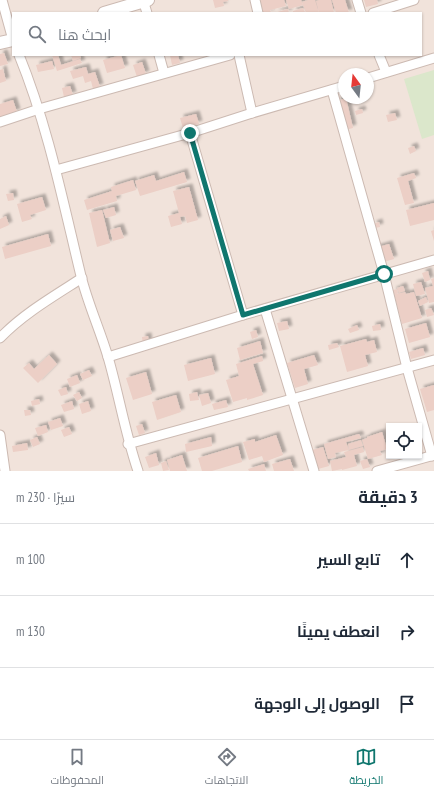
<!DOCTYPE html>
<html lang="ar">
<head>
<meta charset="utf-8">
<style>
	:root { --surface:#fff; --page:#f2f2f3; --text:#1f2937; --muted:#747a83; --line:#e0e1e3; --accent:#0f766e }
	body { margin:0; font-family:"PT Sans Narrow",Cairo,sans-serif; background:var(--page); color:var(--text); direction:rtl }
	.controls { position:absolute; right:12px; bottom:12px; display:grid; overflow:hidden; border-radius:0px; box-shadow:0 1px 3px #0004 }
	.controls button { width:36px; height:36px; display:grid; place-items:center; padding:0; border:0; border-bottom:1px solid var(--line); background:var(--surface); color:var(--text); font:20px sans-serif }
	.compass { position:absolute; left:338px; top:68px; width:36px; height:36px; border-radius:50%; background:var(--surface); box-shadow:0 1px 3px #0004; rotate:345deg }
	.stop { position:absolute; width:12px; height:12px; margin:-9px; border:3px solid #0f766e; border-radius:50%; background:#fff }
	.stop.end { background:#0f766e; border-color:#fff; box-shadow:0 1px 4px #0008 }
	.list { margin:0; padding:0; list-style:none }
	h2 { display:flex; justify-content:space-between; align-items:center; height:52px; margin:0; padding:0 16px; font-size:17px }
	h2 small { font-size:13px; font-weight:400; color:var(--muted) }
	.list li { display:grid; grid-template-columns:26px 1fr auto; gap:12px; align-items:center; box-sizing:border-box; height:72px; padding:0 16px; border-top:1px solid var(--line) }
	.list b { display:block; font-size:15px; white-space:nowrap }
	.list em { font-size:13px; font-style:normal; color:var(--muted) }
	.icon { flex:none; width:22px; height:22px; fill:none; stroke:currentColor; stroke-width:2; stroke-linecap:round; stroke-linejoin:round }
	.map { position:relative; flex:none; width:434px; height:471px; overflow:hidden; direction:ltr }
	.search { position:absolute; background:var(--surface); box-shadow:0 1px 3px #0004; left:12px; right:12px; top:12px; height:44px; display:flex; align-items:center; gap:10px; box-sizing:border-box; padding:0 14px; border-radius:0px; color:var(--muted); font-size:15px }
	.sheet { height:268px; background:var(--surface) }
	nav { display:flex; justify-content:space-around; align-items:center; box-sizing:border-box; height:56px; border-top:1px solid var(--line); background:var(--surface); font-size:11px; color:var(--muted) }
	nav a { display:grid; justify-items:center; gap:2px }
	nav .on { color:var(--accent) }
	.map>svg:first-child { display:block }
	.residential { fill:#f1e3db; fill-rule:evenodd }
	.green { fill:#dbe7cb }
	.building { fill:#eccfc6; filter:url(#shadow) }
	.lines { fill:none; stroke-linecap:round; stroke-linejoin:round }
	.minor-casing { stroke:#ccbab2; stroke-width:11 }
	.tertiary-casing { stroke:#ccbab2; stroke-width:14 }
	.minor { stroke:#fff; stroke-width:9 }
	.tertiary { stroke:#fff; stroke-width:12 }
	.route { stroke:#0f766e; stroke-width:5 }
</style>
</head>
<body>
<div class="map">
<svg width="434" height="471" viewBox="0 0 434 471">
	<defs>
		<filter id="shadow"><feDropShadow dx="3.5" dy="-3.5" stdDeviation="1" flood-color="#0004"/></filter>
	</defs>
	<rect width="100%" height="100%" fill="#faf2ec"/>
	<path class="residential" d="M0,0H434V471H0ZM13,13H421V55H13ZM344,74H368V98H344ZM389,426H419V456H389Z"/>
	<path class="green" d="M434,70V135L422,139L404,79Z"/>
	<g class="building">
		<path d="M213,0H228V1L223,2L224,6L215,8Z"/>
		<path d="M257,0H284L286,6L270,10L271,13H261Z"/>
		<path d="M286,0H301L303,5L289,9Z"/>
		<path d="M308,0H315L319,13H306L302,2Z"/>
		<path d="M319,0H331L334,13H319L316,1Z"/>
		<path d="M332,0H345L349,13H336Z"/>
		<path d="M364,0H377L378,4L366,7Z"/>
		<path d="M303,8L305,12L293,13V11Z"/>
		<path d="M288,9L289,13H274Z"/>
		<path d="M4,53L8,64L0,66V54Z"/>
		<path d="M52,55H58L61,65L80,59L82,63L57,71Z"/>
		<path d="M71,55H80L81,58L73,61Z"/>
		<path d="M121,55L125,68L107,73L103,60Z"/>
		<path d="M170,55H178L180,63L172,65Z"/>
		<path d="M52,61L54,69L38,72L36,65Z"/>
		<path d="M142,62L146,74L137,77L133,65Z"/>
		<path d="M86,67L88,74L95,72L100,87L93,89L91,81L85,83L83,76L73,79L70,71Z"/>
		<path d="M3,69L6,81L0,83V70Z"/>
		<path d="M70,86L73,95L64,97L62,88Z"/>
		<path d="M346,98L353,128L345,130L337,101Z"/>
		<path d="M13,100L17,112L0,117V104Z"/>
		<path d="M362,109L363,113L356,115L355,111Z"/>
		<path d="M395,113L397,120L388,122L386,115Z"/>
		<path d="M196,114L199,124L183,128L180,118Z"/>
		<path d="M414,146L416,151L410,154L408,148Z"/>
		<path d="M184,172L187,182L140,196L135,181L154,175L156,181Z"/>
		<path d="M414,173L416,178L408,181L414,203L405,205L397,178Z"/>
		<path d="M133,180L136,190L116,196L117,201L87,210L84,200L112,191L111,187Z"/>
		<path d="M189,187L198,220L187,223L185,216L180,217L182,224L171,227L168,216L179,213L173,191Z"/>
		<path d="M13,193L14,200L8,201L6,194Z"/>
		<path d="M42,197L46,210L30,215L32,219L22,222L17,204Z"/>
		<path d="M434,203V220L410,226L406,210Z"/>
		<path d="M114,207L116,215L106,218L103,210Z"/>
		<path d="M102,210L110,243L97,247L89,213Z"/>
		<path d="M6,216L9,225L0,229V219Z"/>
		<path d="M379,222L380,227L375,228L373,224Z"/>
		<path d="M120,227L124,238L113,241L110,230Z"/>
		<path d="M434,230V241L431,231Z"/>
		<path d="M48,234L51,246L5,259L2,247Z"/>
		<path d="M389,244L394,259L380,263L375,248Z"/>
		<path d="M428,271L430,280L425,282L422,273Z"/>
		<path d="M434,278V302L429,303L425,288L433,286L431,279Z"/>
		<path d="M421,282L425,294L416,296L413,284Z"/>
		<path d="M403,286L405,291L399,293L397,288Z"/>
		<path d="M397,289L398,293L396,294L405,292L406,294L414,292L422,318L402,324L393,290Z"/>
		<path d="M426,297L428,302L420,306L418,301Z"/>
		<path d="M431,308L434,315L427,317L425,310Z"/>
		<path d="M287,321L289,329L279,331L277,323Z"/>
		<path d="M426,323L430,337L409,343L405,329Z"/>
		<path d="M380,324L381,330L373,331L372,326Z"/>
		<path d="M357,325L359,330L350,333L348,329Z"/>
		<path d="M256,330L258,337L252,339L250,332Z"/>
		<path d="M148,336L149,344L143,345L142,337Z"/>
		<path d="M366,339L367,342L374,340L377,352L365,355L368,366L347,372L340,346Z"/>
		<path d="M260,341L263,353L240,360L237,348Z"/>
		<path d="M337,343L339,347L329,350L328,345Z"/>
		<path d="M423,348L425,355L411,359L409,352Z"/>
		<path d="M49,355L57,364L38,383L23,368L29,363L34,369Z"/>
		<path d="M314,355L318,365L304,369L308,384L295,388L287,363Z"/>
		<path d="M262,356L263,361L253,364L263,395L247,400V398L233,402L226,380L239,376L236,364Z"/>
		<path d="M211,358L215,374L188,381L184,365Z"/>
		<path d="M89,370L92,376L83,380L80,374Z"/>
		<path d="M146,372L152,394L133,400L126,378Z"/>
		<path d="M77,375L80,383L70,387L67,379Z"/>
		<path d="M434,385V410L427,412L420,389Z"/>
		<path d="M66,387L68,394L61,396L58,390Z"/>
		<path d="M79,392L82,398L77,401L73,395Z"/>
		<path d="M197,392L199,400L190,401L189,394Z"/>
		<path d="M208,393L211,403L202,406L199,395Z"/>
		<path d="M176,395L181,412L157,420L152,402Z"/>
		<path d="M39,399L40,404L32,406L31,401Z"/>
		<path d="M226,400L228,407L214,410L212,404Z"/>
		<path d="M72,401L74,409L64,412L61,405Z"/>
		<path d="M88,401L91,411L82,414L79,404Z"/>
		<path d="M24,410H30L31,415L25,416Z"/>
		<path d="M60,418L63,426L51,430L48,422Z"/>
		<path d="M142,424L145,433L139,435L136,426Z"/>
		<path d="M46,425L48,432L38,436L35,428Z"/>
		<path d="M69,427L72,434L64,437L61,430Z"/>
		<path d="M382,432L387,449L380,451L382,455L368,459L362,440L367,438V437Z"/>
		<path d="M359,434L361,438L346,442L349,450L335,453L336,457L328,459L324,444Z"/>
		<path d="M276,435L283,455L264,462L262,456L249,460L243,442L255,439V442Z"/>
		<path d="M37,437L40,444L33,447L30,440Z"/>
		<path d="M211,437L212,446L186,452L185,444Z"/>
		<path d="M361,440L363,446L349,450L348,444Z"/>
		<path d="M27,443L28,450L13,452L12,446Z"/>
		<path d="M238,446L242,462L212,471H202L198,458Z"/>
		<path d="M323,447L329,466L318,469L312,450Z"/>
		<path d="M363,447L364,452L354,455L357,466L342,470V469L332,471L330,461L346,457L344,452Z"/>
		<path d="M156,453L159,465L149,468L145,457Z"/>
		<path d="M182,455L187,471H170L167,460Z"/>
		<path d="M290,459L294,471H274L272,464Z"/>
		<path d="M367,459L370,467L363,469L360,461Z"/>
		<path d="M166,461L169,470L163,471L161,463Z"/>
		<path d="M264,464L266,471H249L248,469Z"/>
	</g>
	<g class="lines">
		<defs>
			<g id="minor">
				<path d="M2,0L13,40"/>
				<path d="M143,0L147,13"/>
				<path d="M255,0L258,13"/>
				<path d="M357,0L361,13"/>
				<path d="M373,13L414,0"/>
				<path d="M19,55C48,126 63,202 81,276C88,304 100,330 108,357C119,395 125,433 138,471"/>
				<path d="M159,55L164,73"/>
				<path d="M239,55L252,113"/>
				<path d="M379,55L386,72"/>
				<path d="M368,78L434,58"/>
				<path d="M332,90L384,274L407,368L432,456"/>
				<path d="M0,122L39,109L230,55"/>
				<path d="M190,133L243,315"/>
				<path d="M56,170L190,133L252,113L344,86"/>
				<path d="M265,309L314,471"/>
				<path d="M0,338C23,314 54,296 82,278"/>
				<path d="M108,357L243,315L434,260"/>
				<path d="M0,435L5,471"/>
				<path d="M128,444L434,360"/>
				<path d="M377,471L434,455"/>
			</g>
			<g id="tertiary">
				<path d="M104,13L148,0"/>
				<path d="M0,43L13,40"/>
			</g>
		</defs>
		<use href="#minor" class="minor-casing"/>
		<use href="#tertiary" class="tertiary-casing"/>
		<use href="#minor" class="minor"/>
		<use href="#tertiary" class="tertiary"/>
	</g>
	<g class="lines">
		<path class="route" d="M190,133L243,315L384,274"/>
	</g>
</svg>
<div class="controls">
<button><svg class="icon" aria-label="locate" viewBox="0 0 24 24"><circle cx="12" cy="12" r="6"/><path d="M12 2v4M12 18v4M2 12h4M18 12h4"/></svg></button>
</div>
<svg class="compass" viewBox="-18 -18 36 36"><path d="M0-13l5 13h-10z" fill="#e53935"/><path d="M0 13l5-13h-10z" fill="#747a83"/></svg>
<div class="stop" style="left:384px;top:274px"></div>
<div class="stop end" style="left:190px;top:133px"></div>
<div class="search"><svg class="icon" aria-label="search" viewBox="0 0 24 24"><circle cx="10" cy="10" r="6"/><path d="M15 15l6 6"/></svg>ابحث هنا</div>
</div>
<section class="sheet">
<h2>3 دقيقة<small>سيرًا · 230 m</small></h2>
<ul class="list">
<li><svg class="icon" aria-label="ahead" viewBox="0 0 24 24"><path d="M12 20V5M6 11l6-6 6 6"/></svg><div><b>تابع السير</b></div><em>100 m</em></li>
<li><svg class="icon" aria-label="right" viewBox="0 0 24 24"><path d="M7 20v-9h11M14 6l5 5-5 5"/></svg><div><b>انعطف يمينًا</b></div><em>130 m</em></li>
<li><svg class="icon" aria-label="arrive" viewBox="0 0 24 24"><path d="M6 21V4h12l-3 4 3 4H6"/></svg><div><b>الوصول إلى الوجهة</b></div></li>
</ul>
</section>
<nav>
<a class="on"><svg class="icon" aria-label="map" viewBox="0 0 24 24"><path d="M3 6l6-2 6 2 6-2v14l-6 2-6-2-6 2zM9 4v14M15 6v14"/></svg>الخريطة</a>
<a><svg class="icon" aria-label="directions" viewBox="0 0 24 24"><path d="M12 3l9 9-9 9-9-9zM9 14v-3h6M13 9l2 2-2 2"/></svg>الاتجاهات</a>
<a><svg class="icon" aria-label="saved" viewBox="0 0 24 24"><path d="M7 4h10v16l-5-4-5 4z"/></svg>المحفوظات</a>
</nav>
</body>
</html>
